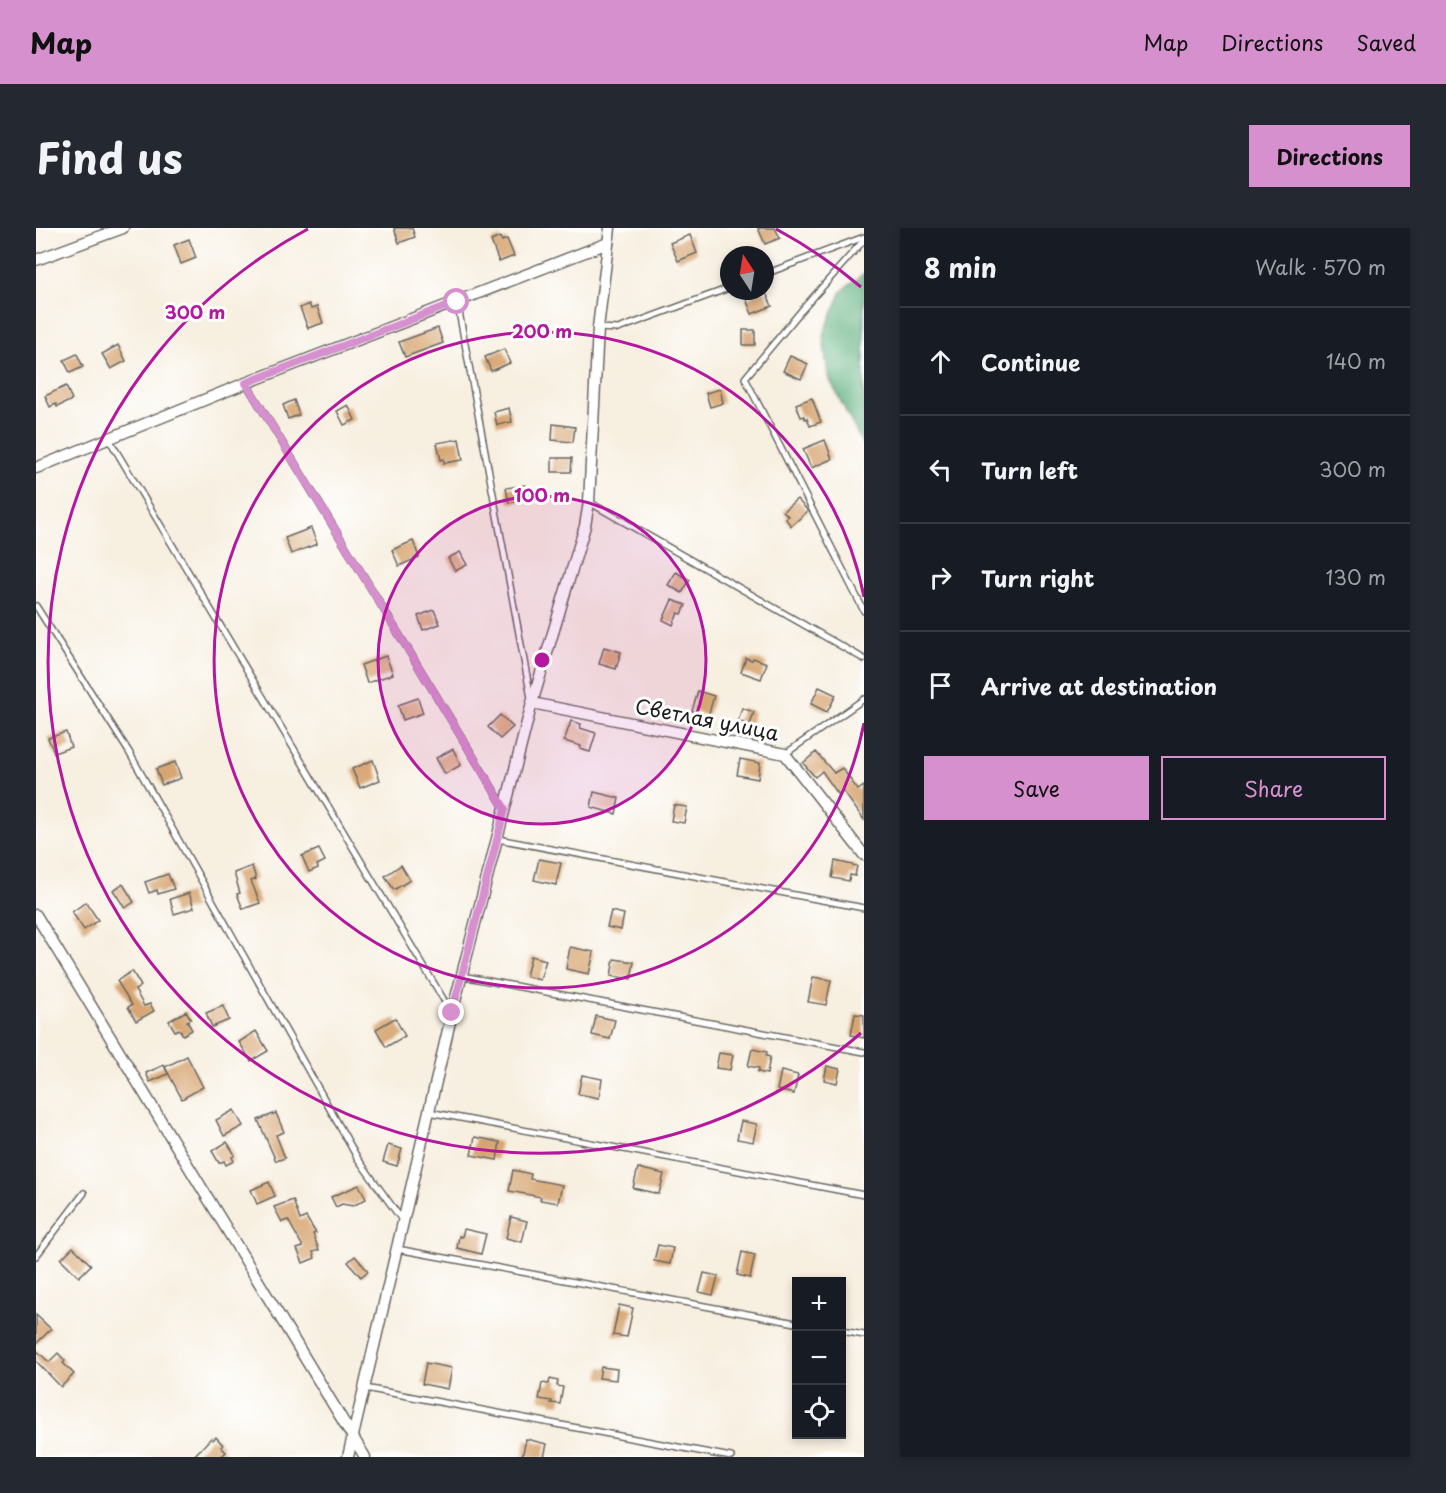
<!DOCTYPE html>
<html lang="en">
<head>
<meta charset="utf-8">
<style>
	:root { --surface:#171b24; --page:#242831; --text:#f1f3f6; --muted:#9ea1a6; --line:#363941; --accent:#d690ce }
	body { margin:0; font-family:"Playpen Sans",sans-serif; background:var(--page); color:var(--text) }
	.controls { position:absolute; right:18px; bottom:18px; display:grid; overflow:hidden; border-radius:0px; box-shadow:0 3px 9px #0003 }
	.controls button { width:54px; height:54px; display:grid; place-items:center; padding:0; border:0; border-bottom:2px solid var(--line); background:var(--surface); color:var(--text); font:30px sans-serif }
	.compass { position:absolute; left:684px; top:18px; width:54px; height:54px; border-radius:50%; background:var(--surface); box-shadow:0 3px 9px #0003; rotate:348deg }
	.stop { position:absolute; width:18px; height:18px; margin:-14px; border:4px solid #d690ce; border-radius:50%; background:#fff }
	.stop.end { background:#d690ce; border-color:#fff; box-shadow:0 2px 6px #0008 }
	.list { margin:0; padding:0; list-style:none }
	h2 { display:flex; justify-content:space-between; align-items:center; height:78px; margin:0; padding:0 24px; font-size:26px }
	h2 small { font-size:20px; font-weight:400; color:var(--muted) }
	.list li { display:grid; grid-template-columns:39px 1fr auto; gap:18px; align-items:center; box-sizing:border-box; height:108px; padding:0 24px; border-top:2px solid var(--line) }
	.list b { display:block; font-size:22px; white-space:nowrap }
	.list em { font-size:20px; font-style:normal; color:var(--muted) }
	.actions { display:flex; gap:12px; padding:18px 24px }
	.actions a { flex:1; padding:14px 0; border:2px solid var(--accent); border-radius:0px; text-align:center; font-size:21px; color:var(--accent) }
	.actions .main { background:var(--accent); color:#111 }
	.icon { flex:none; width:33px; height:33px; fill:none; stroke:currentColor; stroke-width:2; stroke-linecap:round; stroke-linejoin:round }
	.map { position:relative; flex:none; width:828px; height:1229px; overflow:hidden; border-radius:0px }
	header { display:flex; align-items:center; gap:36px; box-sizing:border-box; height:84px; padding:0 30px; background:var(--accent); color:#111 }
	header strong { font-size:28px }
	nav { display:flex; gap:33px; margin-inline-start:auto; font-size:21px }
	.intro { display:flex; align-items:center; justify-content:space-between; box-sizing:border-box; height:144px; padding:0 36px }
	h1 { margin:0; font-size:42px }
	.button { padding:15px 27px; border-radius:0px; background:var(--accent); color:#111; font-size:21px; font-weight:700 }
	main { display:flex; gap:36px; padding:0 36px }
	aside { flex:1; background:var(--surface); border-radius:0px; box-shadow:0 3px 9px #0003 }
	.map>svg:first-child { display:block }
	.forest { fill:#5eb07e; stroke:#3d664d; stroke-width:1.5 }
	.building { fill:#d7a571 }
	.lines { fill:none; stroke-linecap:round; stroke-linejoin:round }
	.service-casing { stroke:#696661; stroke-width:8 }
	.minor-casing { stroke:#696661; stroke-width:13 }
	.service { stroke:#fff; stroke-width:5 }
	.minor { stroke:#fff; stroke-width:10 }
	.route { stroke:#d690ce; stroke-width:8 }
	.ring { fill:none; stroke:#b5179e; stroke-width:3 }
	.labels { text-anchor:middle; stroke-width:6; stroke-linejoin:round; paint-order:stroke }
	.street-label { font-size:20px; fill:#1c1c1c; stroke:#fff }
	.centre { fill:#b5179e; stroke:#fff; stroke-width:3 }
	.ring-label { font-size:18px; text-anchor:middle; font-weight:bold; fill:#b5179e; stroke:#fff; stroke-width:6; stroke-linejoin:round; paint-order:stroke }
</style>
</head>
<body>
<header>
<strong>Map</strong>
<nav><a>Map</a><a>Directions</a><a>Saved</a></nav>
</header>
<div class="intro"><h1>Find us</h1><a class="button">Directions</a></div>
<main>
<div class="map">
<svg width="828" height="1229" viewBox="0 0 828 1229">
	<rect width="100%" height="100%" fill="#fff"/>
	<filter id="ink" filterUnits="userSpaceOnUse"><feTurbulence type="fractalNoise" baseFrequency=".0167" numOctaves="2"/><feDisplacementMap in="SourceGraphic" scale="12" xChannelSelector="R" yChannelSelector="G"/><feConvolveMatrix kernelMatrix="1 2 1 2 8 2 1 2 1" color-interpolation-filters="sRGB"/></filter>
	<filter id="wash" filterUnits="userSpaceOnUse"><feTurbulence type="fractalNoise" baseFrequency=".008" numOctaves="4" result="noise"/><feDisplacementMap in="SourceGraphic" scale="24" xChannelSelector="R" yChannelSelector="G"/><feGaussianBlur stdDeviation="1.35" result="paint"/><feColorMatrix in="noise" values="0 0 0 0 0 0 0 0 0 0 0 0 0 0 0 0 0 1.4 0 .05"/><feComposite in="paint" operator="in"/></filter>
	<g filter="url(#wash)">
		<rect width="100%" height="100%" fill="#f7efe0"/>
		<path class="forest" d="M828,45V219L792,148L787,107L806,63Z"/>
		<g id="blocks">
			<g class="building">
				<path d="M358,0H376L379,9L363,15Z"/>
				<path d="M722,0H739L744,10L729,16Z"/>
				<path d="M654,7L661,25L642,33L634,15Z"/>
				<path d="M464,9L466,13L471,11L478,28L463,34L455,13Z"/>
				<path d="M153,11L160,30L145,36L138,17Z"/>
				<path d="M717,63H729L736,78L716,86L710,71L719,67Z"/>
				<path d="M273,76L275,81L281,79L287,95L272,100L264,80Z"/>
				<path d="M402,100L407,115L369,129L363,114Z"/>
				<rect x="707" y="102" width="12" height="15"/>
				<path d="M82,117L90,133L75,141L66,126Z"/>
				<path d="M468,121L474,135L455,143L449,129Z"/>
				<path d="M41,126L47,139L34,145L28,132Z"/>
				<path d="M754,128L772,136L765,151L747,143Z"/>
				<path d="M30,158L36,172L21,179L20,176L14,179L9,168Z"/>
				<path d="M684,161L687,175L674,179L670,165Z"/>
				<path d="M776,170L785,194L774,198L771,190L769,191L768,188L765,189L760,176Z"/>
				<path d="M258,172L263,187L252,191L247,177Z"/>
				<path d="M312,177L319,192L308,197L301,183Z"/>
				<path d="M473,180L476,194L461,197L458,184Z"/>
				<path d="M517,196L539,199L537,214L516,212Z"/>
				<path d="M423,211L427,232L408,235V231L405,232L401,215Z"/>
				<path d="M789,212L796,231L775,240L767,221Z"/>
				<path d="M516,230H536L535,244H516Z"/>
				<path d="M489,257L491,272L473,275L470,260Z"/>
				<path d="M761,271L772,283L755,298L749,290L752,288L747,283Z"/>
				<path d="M275,300L281,316L255,326L249,310Z"/>
				<path d="M377,313L383,329L363,338L356,322Z"/>
				<path d="M424,324L431,337L419,343L412,330Z"/>
				<path d="M640,344L654,352L646,365L632,357Z"/>
				<path d="M636,372L650,377L646,386L642,385L637,397L627,392Z"/>
				<path d="M398,382L404,396L387,402L382,388Z"/>
				<path d="M568,419L585,424L580,441L563,436Z"/>
				<path d="M350,428L357,446L331,455L325,437Z"/>
				<path d="M710,430L716,432L717,430L731,435L725,451L705,444Z"/>
				<path d="M783,459L800,467L791,484L775,476Z"/>
				<path d="M662,463L678,468L672,488L656,483Z"/>
				<path d="M382,470L387,485L367,492L362,477Z"/>
				<path d="M706,480L718,484L714,497L702,493Z"/>
				<path d="M464,487L477,499L464,511L452,499Z"/>
				<path d="M535,493L545,496L544,500L560,505L554,524L544,521L545,518L528,513Z"/>
				<path d="M30,504L35,519L18,525L12,510Z"/>
				<path d="M417,521L425,537L409,546L400,530Z"/>
				<path d="M780,524L798,545L806,540L822,562L828,558V592L807,563L802,566L786,543L779,549L767,535Z"/>
				<path d="M704,531L724,535L722,551L701,547Z"/>
				<path d="M337,532L344,552L324,560L316,541Z"/>
				<path d="M139,534L145,550L126,557L120,541Z"/>
				<path d="M558,564L583,570L580,586L555,579Z"/>
				<path d="M638,577L651,579L648,595L635,593Z"/>
				<path d="M283,621L289,633L281,637L282,640L273,644L266,628Z"/>
				<path d="M503,631L525,635L520,657L498,652Z"/>
				<path d="M799,633L821,638L819,648L814,647L813,653L796,650Z"/>
				<path d="M365,637L374,652L358,662L349,648Z"/>
				<path d="M216,638L220,651L215,653L224,675L207,681L201,666L204,665L198,645Z"/>
				<path d="M132,646L138,661L122,666L121,662L113,665L109,654Z"/>
				<path d="M87,656L98,674L89,680L77,662Z"/>
				<path d="M153,665L158,680L138,686L134,671Z"/>
				<path d="M50,674L62,692L48,702L36,684Z"/>
				<path d="M575,683L588,686L585,702L571,699Z"/>
				<path d="M534,719L558,724L553,746L530,741Z"/>
				<path d="M495,728L510,732L504,752L490,748Z"/>
				<path d="M578,731L598,734L595,751L575,748Z"/>
				<path d="M96,743L105,758L99,762L108,778L114,776L118,783L100,793L92,779L96,777L81,753Z"/>
				<path d="M777,749L795,752L790,777L772,774Z"/>
				<path d="M187,778L193,792L176,799L170,785Z"/>
				<path d="M150,783L155,791L151,793L156,802L147,807L143,801L139,803L133,793Z"/>
				<path d="M819,786L828,787V810L815,807Z"/>
				<path d="M560,788L579,792L574,811L556,807Z"/>
				<path d="M359,790L369,808L350,819L340,801Z"/>
				<path d="M220,803L232,823L215,833L203,814Z"/>
				<path d="M716,821L731,824L730,828L734,829L731,846L722,844L723,840L712,838Z"/>
				<path d="M683,825L697,827L694,842L680,840Z"/>
				<path d="M151,828L167,859L146,871L129,839Z"/>
				<path d="M128,837L132,846L114,854L110,845Z"/>
				<path d="M791,838L804,841L801,855L788,852Z"/>
				<path d="M745,843L762,847L758,866L741,862Z"/>
				<path d="M546,847L566,851L563,870L542,866Z"/>
				<path d="M198,882L207,898L188,908L180,892Z"/>
				<path d="M240,885L248,904L240,907L249,930L240,933L222,892Z"/>
				<path d="M705,893L721,896L717,914L701,911Z"/>
				<path d="M439,909L464,914L461,932L435,927Z"/>
				<path d="M191,914L199,927L196,929L198,933L190,937L188,933L183,935L176,923Z"/>
				<path d="M352,917L366,921L361,938L347,934Z"/>
				<path d="M602,940L628,946L623,966L597,960Z"/>
				<path d="M477,942L495,946L494,951L526,957L522,975L504,972L505,969L473,963Z"/>
				<path d="M233,954L239,968L221,976L215,962Z"/>
				<path d="M323,957L330,971L317,978L306,976L300,979L295,969Z"/>
				<path d="M257,972L264,992L270,989L280,1005L277,1006L283,1022L277,1024L279,1030L267,1035L261,1021L267,1019L252,992L246,994L238,979Z"/>
				<path d="M475,989L491,993L486,1014L470,1010Z"/>
				<path d="M428,1001L450,1006L445,1026L421,1020L423,1008L426,1009Z"/>
				<path d="M622,1017L637,1020L634,1036L618,1033Z"/>
				<path d="M37,1019L55,1037L43,1049L25,1031Z"/>
				<path d="M706,1024L719,1027L714,1050L701,1047Z"/>
				<path d="M319,1028L332,1043L325,1049L312,1034Z"/>
				<path d="M668,1045L682,1048L677,1067L663,1064Z"/>
				<path d="M583,1077L597,1080L591,1109L577,1107Z"/>
				<path d="M0,1087L15,1101L0,1116Z"/>
				<path d="M0,1122L13,1134L22,1125L29,1133L27,1135L38,1146L25,1159L0,1133Z"/>
				<path d="M390,1135L416,1140L412,1161L386,1156Z"/>
				<path d="M565,1139L581,1141L580,1152L563,1150Z"/>
				<path d="M514,1151L522,1153L521,1158L527,1159L524,1176L515,1175L516,1173L503,1171L506,1155L513,1156Z"/>
				<path d="M180,1209L187,1217L185,1219L190,1224L185,1229H157L175,1210L177,1212Z"/>
				<path d="M490,1211L511,1216L508,1229H486Z"/>
			</g>
		</g>
	</g>
	<g filter="url(#ink)">
		<use href="#blocks" fill-opacity="0" stroke="#696661" stroke-width="1.5"/>
		<g class="lines">
			<defs>
				<g id="service">
					<path d="M828,12L765,83L709,150L828,383"/>
					<path d="M729,46L828,9"/>
					<path d="M421,73L495,470"/>
					<path d="M562,100L582,101L693,60"/>
					<path d="M210,155L468,579"/>
					<path d="M73,211L415,784"/>
					<path d="M553,274L828,431"/>
					<path d="M0,378L93,524L322,931L366,992"/>
					<path d="M749,526L828,471"/>
					<path d="M462,611L828,680"/>
					<path d="M426,748L828,824"/>
					<path d="M393,884L828,967"/>
					<path d="M361,1021L760,1095"/>
					<path d="M0,1028L48,965"/>
					<path d="M806,1103L828,1107"/>
					<path d="M329,1160L695,1229"/>
				</g>
				<g id="minor">
					<path d="M0,32L87,0"/>
					<path d="M0,240L210,155L572,15"/>
					<path d="M496,475L749,526L828,627"/>
					<path d="M0,687L329,1229"/>
					<path d="M312,1229L416,785L496,475L549,298L553,274L562,100L574,0"/>
				</g>
			</defs>
			<use href="#service" class="service-casing"/>
			<use href="#minor" class="minor-casing"/>
			<use href="#service" class="service"/>
			<use href="#minor" class="minor"/>
		</g>
	</g>
	<g class="lines" filter="url(#ink)">
		<path class="route" d="M416,785L469,581L210,155L421,74"/>
	</g>
	<circle cx="506" cy="432" r="164" fill="#b5179e" fill-opacity=".12"/>
	<g class="ring">
		<circle cx="506" cy="432" r="164"/>
		<path d="M828 495A328 328 0 1 1 828 369"/>
		<path d="M825 805A491 491 0 1 1 272 1M740 1A491 491 0 0 1 825 59"/>
	</g>
	<g class="labels">
		<g class="street-label">
			<text transform="translate(671 492) rotate(11)" y="7">Светлая улица</text>
		</g>
	</g>
	<circle cx="506" cy="432" r="9" class="centre"/>
	<g class="ring-label">
		<text x="159" y="91">300 m</text>
		<text x="506" y="110">200 m</text>
		<text x="506" y="274">100 m</text>
	</g>
</svg>
<div class="controls">
<button>+</button>
<button>−</button>
<button><svg class="icon" aria-label="locate" viewBox="0 0 24 24"><circle cx="12" cy="12" r="6"/><path d="M12 2v4M12 18v4M2 12h4M18 12h4"/></svg></button>
</div>
<svg class="compass" viewBox="-18 -18 36 36"><path d="M0-13l5 13h-10z" fill="#e53935"/><path d="M0 13l5-13h-10z" fill="#9ea1a6"/></svg>
<div class="stop" style="left:421px;top:74px"></div>
<div class="stop end" style="left:416px;top:785px"></div>
</div>
<aside>
<h2>8 min<small>Walk · 570 m</small></h2>
<ul class="list">
<li><svg class="icon" aria-label="ahead" viewBox="0 0 24 24"><path d="M12 20V5M6 11l6-6 6 6"/></svg><div><b>Continue</b></div><em>140 m</em></li>
<li><svg class="icon" aria-label="left" viewBox="0 0 24 24"><path d="M17 20v-9H6M10 6l-5 5 5 5"/></svg><div><b>Turn left</b></div><em>300 m</em></li>
<li><svg class="icon" aria-label="right" viewBox="0 0 24 24"><path d="M7 20v-9h11M14 6l5 5-5 5"/></svg><div><b>Turn right</b></div><em>130 m</em></li>
<li><svg class="icon" aria-label="arrive" viewBox="0 0 24 24"><path d="M6 21V4h12l-3 4 3 4H6"/></svg><div><b>Arrive at destination</b></div></li>
</ul>
<div class="actions"><a class="main">Save</a><a>Share</a></div>
</aside>
</main>
</body>
</html>
